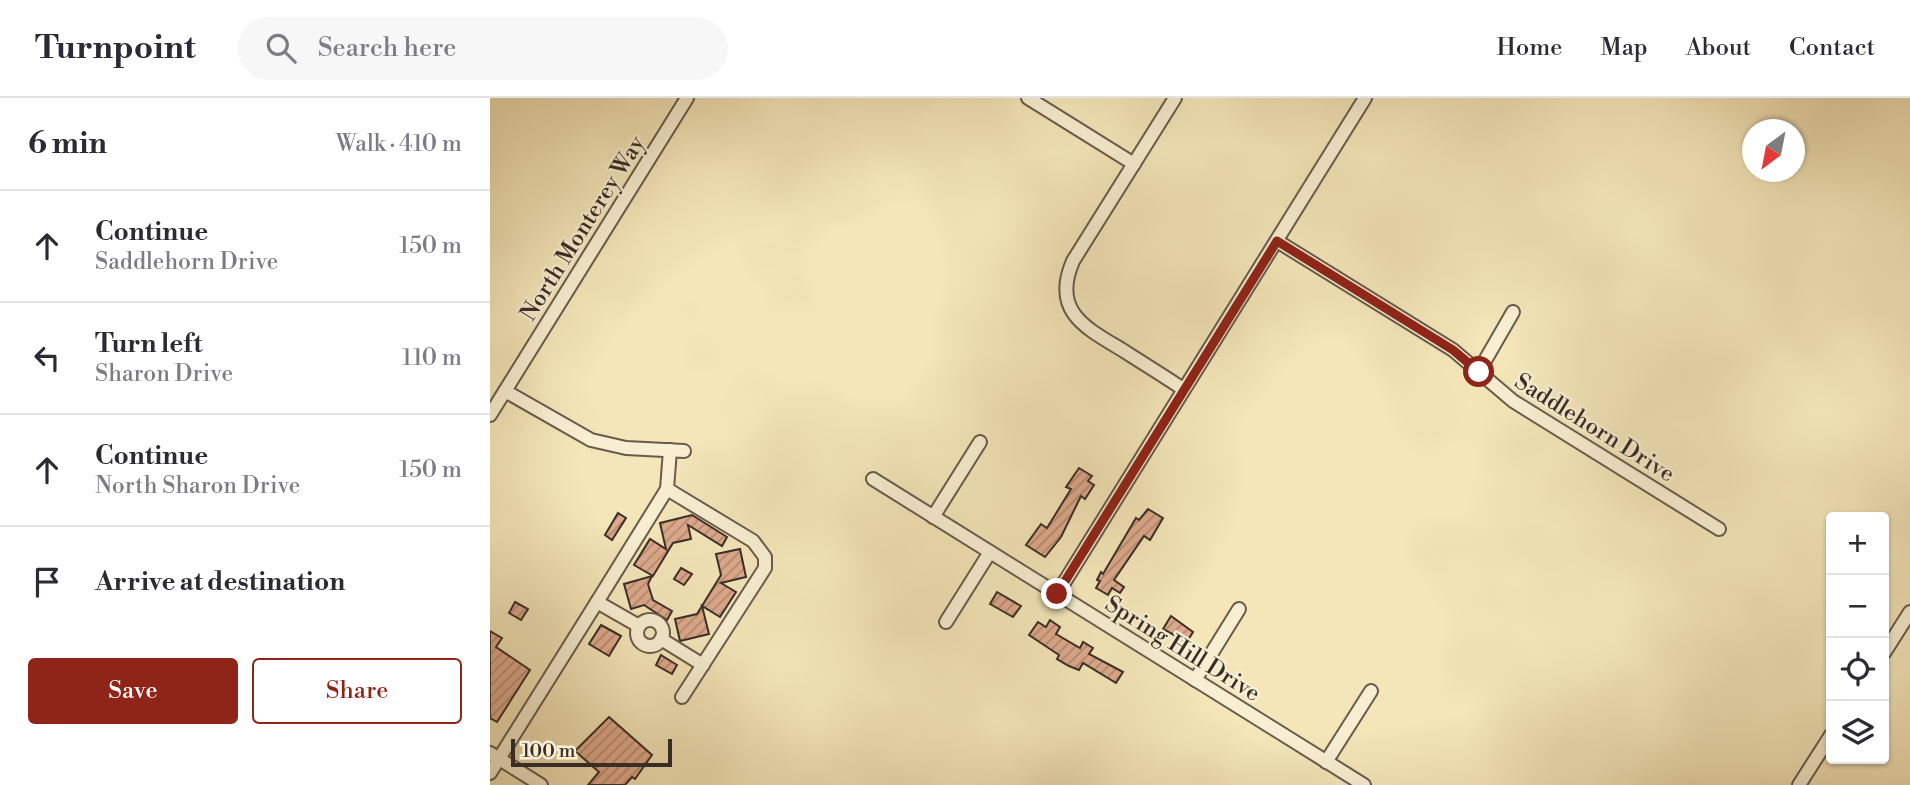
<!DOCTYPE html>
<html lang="en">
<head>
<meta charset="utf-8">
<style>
	:root { --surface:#fff; --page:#f7f7f7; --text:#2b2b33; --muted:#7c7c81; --line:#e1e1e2; --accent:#8f2418 }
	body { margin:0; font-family:"Libre Bodoni",serif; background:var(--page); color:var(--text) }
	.controls { position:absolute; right:21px; bottom:21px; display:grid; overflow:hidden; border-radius:7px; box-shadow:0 2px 5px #0004 }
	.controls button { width:63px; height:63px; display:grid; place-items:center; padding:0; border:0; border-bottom:2px solid var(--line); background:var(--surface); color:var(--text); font:35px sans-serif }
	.compass { position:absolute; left:1252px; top:21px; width:63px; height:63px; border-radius:50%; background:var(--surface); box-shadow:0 2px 5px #0004; rotate:212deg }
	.scale { position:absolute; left:21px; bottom:18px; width:161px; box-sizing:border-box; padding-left:7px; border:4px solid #392d27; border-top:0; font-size:19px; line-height:24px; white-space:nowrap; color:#392d27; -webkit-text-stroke:5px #f8efd2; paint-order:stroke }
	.stop { position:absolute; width:21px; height:21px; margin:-16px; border:5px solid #8f2418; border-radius:50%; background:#fff }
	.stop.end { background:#8f2418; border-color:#fff; box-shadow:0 2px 7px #0008 }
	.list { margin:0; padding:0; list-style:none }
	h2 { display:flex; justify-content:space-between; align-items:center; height:91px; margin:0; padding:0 28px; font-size:30px }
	h2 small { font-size:23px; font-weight:400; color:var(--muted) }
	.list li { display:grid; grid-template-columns:46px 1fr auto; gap:21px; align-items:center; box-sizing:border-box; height:112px; padding:0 28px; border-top:2px solid var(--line) }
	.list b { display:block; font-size:26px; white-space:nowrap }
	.list p { margin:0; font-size:23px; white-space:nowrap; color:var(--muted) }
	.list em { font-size:23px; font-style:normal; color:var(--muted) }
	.actions { display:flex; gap:14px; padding:21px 28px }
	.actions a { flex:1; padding:16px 0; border:2px solid var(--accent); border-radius:7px; text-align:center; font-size:24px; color:var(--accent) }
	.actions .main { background:var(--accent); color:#fff }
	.icon { flex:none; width:38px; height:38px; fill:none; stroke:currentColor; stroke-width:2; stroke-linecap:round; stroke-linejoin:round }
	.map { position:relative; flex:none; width:1420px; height:687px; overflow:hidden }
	header { display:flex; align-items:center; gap:42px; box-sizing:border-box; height:98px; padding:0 35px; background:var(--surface); border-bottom:2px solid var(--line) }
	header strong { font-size:33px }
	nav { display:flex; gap:38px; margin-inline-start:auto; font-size:24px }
	.search { width:490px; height:63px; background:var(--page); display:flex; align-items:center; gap:18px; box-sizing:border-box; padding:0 24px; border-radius:38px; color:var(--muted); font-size:26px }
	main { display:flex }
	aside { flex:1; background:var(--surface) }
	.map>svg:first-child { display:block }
	.building { fill:url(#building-hatch); stroke:#392d27; stroke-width:2 }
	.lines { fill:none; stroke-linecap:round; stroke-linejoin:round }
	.minor-casing { stroke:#685b4c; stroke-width:16 }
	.minor { stroke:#f8efd2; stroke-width:12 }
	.route { stroke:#8f2418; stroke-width:9 }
	.labels { text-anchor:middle; stroke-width:5; stroke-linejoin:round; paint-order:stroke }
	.street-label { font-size:23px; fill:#392d27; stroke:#f8efd2 }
</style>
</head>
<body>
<header>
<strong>Turnpoint</strong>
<div class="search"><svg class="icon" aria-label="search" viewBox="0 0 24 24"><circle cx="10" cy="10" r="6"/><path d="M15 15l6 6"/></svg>Search here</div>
<nav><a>Home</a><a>Map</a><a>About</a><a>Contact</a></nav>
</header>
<main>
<aside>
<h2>6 min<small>Walk · 410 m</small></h2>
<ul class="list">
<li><svg class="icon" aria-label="ahead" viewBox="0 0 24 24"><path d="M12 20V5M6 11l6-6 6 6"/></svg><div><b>Continue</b><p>Saddlehorn Drive</p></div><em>150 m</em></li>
<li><svg class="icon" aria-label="left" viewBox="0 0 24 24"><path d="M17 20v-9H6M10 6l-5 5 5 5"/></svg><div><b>Turn left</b><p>Sharon Drive</p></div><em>110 m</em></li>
<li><svg class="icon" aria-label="ahead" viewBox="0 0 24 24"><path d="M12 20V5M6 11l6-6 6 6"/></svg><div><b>Continue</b><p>North Sharon Drive</p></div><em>150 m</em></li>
<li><svg class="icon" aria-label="arrive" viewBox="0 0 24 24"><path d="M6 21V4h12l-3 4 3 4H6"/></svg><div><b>Arrive at destination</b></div></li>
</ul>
<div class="actions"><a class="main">Save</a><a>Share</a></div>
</aside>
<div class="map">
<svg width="1420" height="687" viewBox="0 0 1420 687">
	<defs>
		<pattern id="building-hatch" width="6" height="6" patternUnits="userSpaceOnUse" patternTransform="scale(1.75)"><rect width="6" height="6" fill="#dea98c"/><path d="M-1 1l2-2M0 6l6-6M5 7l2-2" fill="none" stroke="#b58a72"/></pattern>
	</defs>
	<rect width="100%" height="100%" fill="#f4e6b9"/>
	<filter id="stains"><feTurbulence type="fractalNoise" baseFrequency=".00286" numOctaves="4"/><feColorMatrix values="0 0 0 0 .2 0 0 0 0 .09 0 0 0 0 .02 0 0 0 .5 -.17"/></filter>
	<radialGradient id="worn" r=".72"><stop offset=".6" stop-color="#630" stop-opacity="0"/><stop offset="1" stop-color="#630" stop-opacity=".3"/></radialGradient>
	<g class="building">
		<path d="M589,370L602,378L598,383L604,387L595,401L591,398L571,439L555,459L536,447L551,426L557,430L581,391L576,389Z"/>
		<path d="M658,411L673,420L660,442L654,438L624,482L634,489L630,495L622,490L618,497L606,490L610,483L607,482L611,474L613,476L646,420L649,422Z"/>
		<path d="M128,415L136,420L122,442L115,437Z"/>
		<path d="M202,417L237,439L232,448L198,427L201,441L183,445L163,478L144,467L160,441L176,451L170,425Z"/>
		<path d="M250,451L256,479L231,485L246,494L230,519L212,508L219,536L190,543L185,521L207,516L231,477L226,456Z"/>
		<path d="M191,470L202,476L194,487L184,481Z"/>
		<path d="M162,478L158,486L163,502L182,513L177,522L154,507L141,511L134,486Z"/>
		<path d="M507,494L531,508L523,519L500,506Z"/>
		<path d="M25,504L38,511L31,522L19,515Z"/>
		<path d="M681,518L703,534L697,544L673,531Z"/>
		<path d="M560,522L570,529L566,536L590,550L593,544L603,550L599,556L633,574L626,585L593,565L589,572L579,568L567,561L569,557L539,537L548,524L556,529Z"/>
		<path d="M111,527L131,538L119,558L99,546Z"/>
		<path d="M0,533L12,540L6,549L40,572L7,624L0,620Z"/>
		<path d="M171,557L187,567L182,576L166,567Z"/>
		<path d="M119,619L162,657L145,681L142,679L135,687H98L109,674L85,653Z"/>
	</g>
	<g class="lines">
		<defs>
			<g id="minor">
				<path d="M538,0L644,66"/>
				<path d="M685,0L583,163C561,214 596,230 634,253C654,266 674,278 693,291"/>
				<path d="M787,143L963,252L1023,303L1229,431"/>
				<path d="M989,273L1023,214"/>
				<path d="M15,293L101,342L136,350L194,353"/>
				<path d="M0,317L197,0"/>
				<path d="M180,352L177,391L263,443L275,459V470L192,599"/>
				<path d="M383,381L874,687"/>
				<path d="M443,419L490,344"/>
				<path d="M567,496L875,0"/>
				<path d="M107,504L177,391"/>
				<circle cx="160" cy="535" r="13"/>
				<path d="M456,524L500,454"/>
				<path d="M171,541L213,567"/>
				<path d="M1394,555L1420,514"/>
				<path d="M705,582L749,511"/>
				<path d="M0,655L51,687"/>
				<path d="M836,664L881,593"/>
				<path d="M0,675L107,504L149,528"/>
				<path d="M1309,687L1341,637"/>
			</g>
		</defs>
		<use href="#minor" class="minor-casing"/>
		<use href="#minor" class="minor"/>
	</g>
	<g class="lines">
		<path class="route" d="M567,496L787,143L963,252L989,274"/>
	</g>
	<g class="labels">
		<g class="street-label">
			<text transform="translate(92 130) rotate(-58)" y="8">North Monterey Way</text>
			<text transform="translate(1105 329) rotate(32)" y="8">Saddlehorn Drive</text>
			<text transform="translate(693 550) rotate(32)" y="8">Spring Hill Drive</text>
		</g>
	</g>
	<rect width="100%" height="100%" filter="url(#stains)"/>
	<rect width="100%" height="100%" fill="url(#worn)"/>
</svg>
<div class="controls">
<button>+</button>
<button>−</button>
<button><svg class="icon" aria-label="locate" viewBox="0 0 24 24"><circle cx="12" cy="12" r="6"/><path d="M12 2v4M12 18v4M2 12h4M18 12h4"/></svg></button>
<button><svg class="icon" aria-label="layers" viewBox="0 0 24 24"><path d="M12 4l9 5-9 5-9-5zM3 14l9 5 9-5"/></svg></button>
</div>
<svg class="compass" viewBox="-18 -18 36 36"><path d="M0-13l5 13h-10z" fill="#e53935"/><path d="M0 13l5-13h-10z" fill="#7c7c81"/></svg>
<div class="scale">100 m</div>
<div class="stop" style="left:989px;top:274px"></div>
<div class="stop end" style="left:567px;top:496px"></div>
</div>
</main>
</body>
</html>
